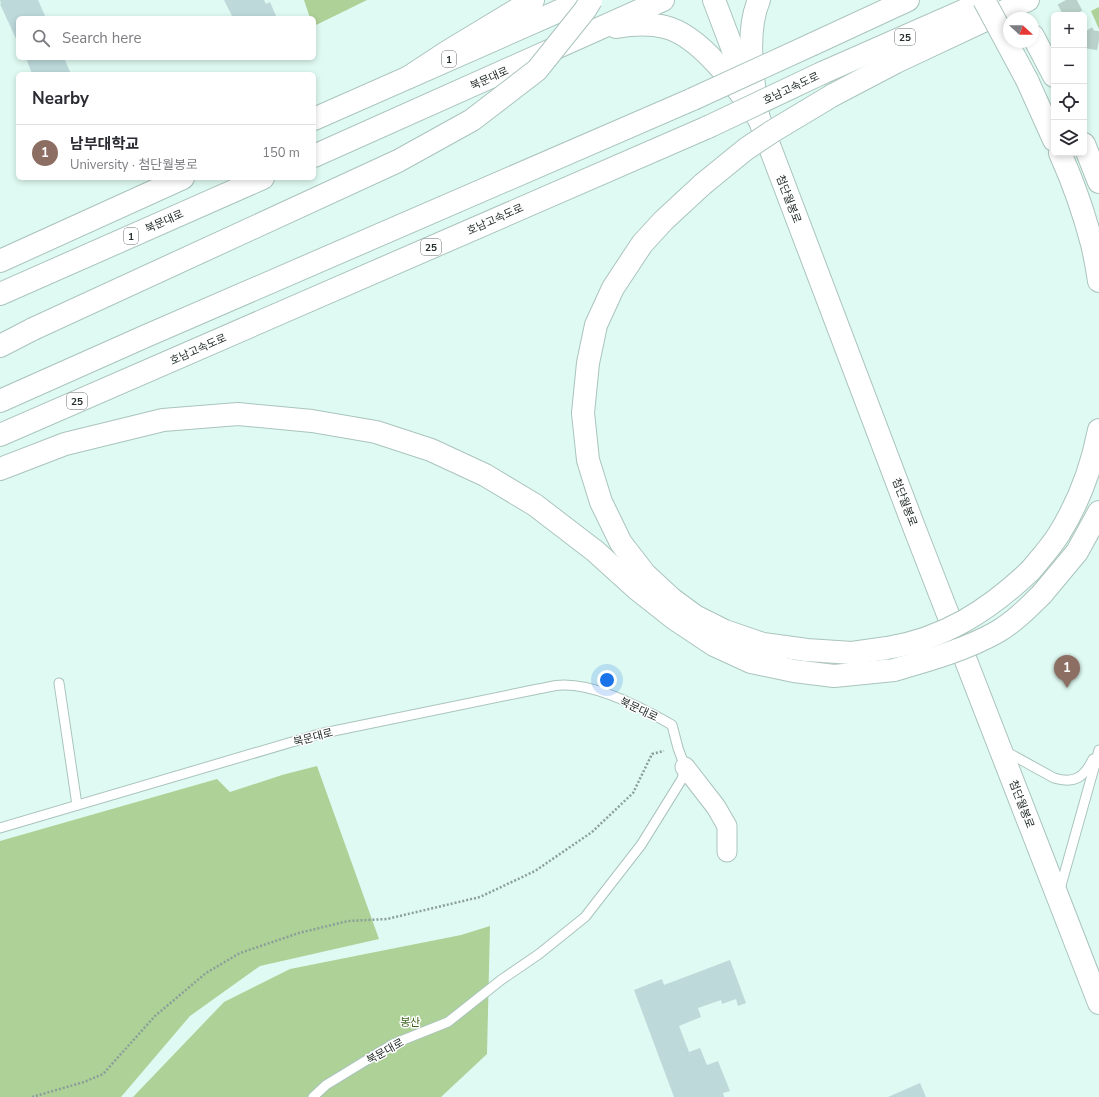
<!DOCTYPE html>
<html lang="en">
<head>
<meta charset="utf-8">
<style>
	:root { --surface:#fff; --page:#f2f2f3; --text:#2b2b33; --muted:#7c7c81; --line:#e1e1e2; --accent:#0b8043 }
	body { margin:0; font-family:"Nunito Sans","Noto Sans KR",sans-serif; background:var(--page); color:var(--text) }
	.controls { position:absolute; right:12px; top:12px; display:grid; overflow:hidden; border-radius:6px; box-shadow:0 2px 6px #0003 }
	.controls button { width:36px; height:36px; display:grid; place-items:center; padding:0; border:0; border-bottom:1px solid var(--line); background:var(--surface); color:var(--text); font:20px sans-serif }
	.compass { position:absolute; left:1003px; top:12px; width:36px; height:36px; border-radius:50%; background:var(--surface); box-shadow:0 2px 6px #0003; rotate:111deg }
	.you { position:absolute; left:607px; top:680px; width:14px; height:14px; margin:-10px; border:3px solid #fff; border-radius:50%; background:#1a73e8; box-shadow:0 0 0 6px #1a73e833 }
	.badge { display:grid; place-items:center; width:26px; height:26px; border-radius:50%; background:var(--accent); color:#fff; font-size:13px; font-weight:700 }
	.pin { position:absolute; translate:-50% -33px; filter:drop-shadow(0 1px 2px #0008) }
	.pin::after { content:''; position:absolute; top:21px; width:14px; height:12px; background:inherit; clip-path:polygon(0 0,100% 0,50% 100%) }
	.list { margin:0; padding:0; list-style:none }
	h2 { display:flex; justify-content:space-between; align-items:center; height:52px; margin:0; padding:0 16px; font-size:17px }
	h2 small { font-size:13px; font-weight:400; color:var(--muted) }
	.list li { display:grid; grid-template-columns:26px 1fr auto; gap:12px; align-items:center; box-sizing:border-box; height:56px; padding:0 16px; border-top:1px solid var(--line) }
	.list b { display:block; font-size:15px; white-space:nowrap }
	.list p { margin:0; font-size:13px; white-space:nowrap; color:var(--muted) }
	.list em { font-size:13px; font-style:normal; color:var(--muted) }
	.icon { flex:none; width:22px; height:22px; fill:none; stroke:currentColor; stroke-width:2; stroke-linecap:round; stroke-linejoin:round }
	.map { position:relative; flex:none; width:1099px; height:1097px; overflow:hidden }
	.search { position:absolute; background:var(--surface); box-shadow:0 2px 6px #0003; left:16px; top:16px; width:300px; height:44px; display:flex; align-items:center; gap:10px; box-sizing:border-box; padding:0 14px; border-radius:6px; color:var(--muted); font-size:15px }
	.panel { position:absolute; background:var(--surface); box-shadow:0 2px 6px #0003; left:16px; top:72px; width:300px; height:108px; border-radius:6px }
	.map>svg:first-child { display:block }
	.green { fill:#aed197 }
	.building { fill:#bdd9da }
	.lines { fill:none; stroke-linecap:round; stroke-linejoin:round }
	.minor-tunnel { stroke:#b9d1ca; stroke-width:19; stroke-dasharray:19 10; stroke-linecap:butt }
	.service-casing { stroke:#aac4bd; stroke-width:11 }
	.minor-casing { stroke:#aac4bd; stroke-width:21 }
	.tertiary-casing { stroke:#aac4bd; stroke-width:24 }
	.primary-casing { stroke:#aac4bd; stroke-width:24 }
	.trunk-casing { stroke:#aac4bd; stroke-width:24 }
	.motorway-casing { stroke:#aac4bd; stroke-width:24 }
	.path { stroke:#8b9e99; stroke-width:2.5; stroke-dasharray:2 2; stroke-linecap:butt }
	.service { stroke:#fff; stroke-width:9 }
	.minor { stroke:#fff; stroke-width:19 }
	.tertiary { stroke:#fff; stroke-width:22 }
	.primary { stroke:#fff; stroke-width:22 }
	.trunk { stroke:#fff; stroke-width:22 }
	.motorway { stroke:#fff; stroke-width:22 }
	.motorway-bridge-casing { stroke:#aac4bd; stroke-width:24; stroke-linecap:butt }
	.motorway-bridge { stroke:#fff; stroke-width:22 }
	.labels { text-anchor:middle; stroke-width:3; stroke-linejoin:round; paint-order:stroke }
	.shield { fill:#fff; stroke:#656c6b; stroke-width:1 }
	.shield-label { font-size:10px; font-weight:bold; fill:#232d2b }
	.street-label { font-size:11px; fill:#232d2b; stroke:#fff }
	.park-label { font-size:11px; fill:#3e631f; stroke:#fff }
</style>
</head>
<body>
<div class="map">
<svg width="1099" height="1097" viewBox="0 0 1099 1097">
	<rect width="100%" height="100%" fill="#dffaf2"/>
	<g class="green">
		<path d="M304,0H367L314,26V18H310Z"/>
		<path d="M1099,7V29L1091,11Z"/>
		<path d="M317,766L379,939L260,966L190,1016L121,1097H0V841L217,779L230,792L282,775Z"/>
		<path d="M490,926L487,1054L441,1097H133L224,1002L290,969L461,935Z"/>
	</g>
	<g class="building">
		<path d="M0,0H38L46,18H18V43L0,4H1Z"/>
		<path d="M224,0H264L266,4L270,2L277,18H233Z"/>
		<path d="M26,58H64L71,74H32Z"/>
		<path d="M730,960L746,1003L738,1006L736,999L722,1004L721,1000L698,1008L701,1017L679,1026L689,1052L700,1048L707,1065L718,1061L730,1091L723,1093L724,1097H674L634,990L662,979L664,985Z"/>
		<path d="M920,1083L926,1097H888Z"/>
	</g>
	<g class="lines">
		<g class="minor-tunnel">
			<path d="M1066,0L1074,15"/>
			<path d="M1084,32L1088,39L1099,41"/>
		</g>
		<defs>
			<g id="service">
				<path d="M59,683L77,805"/>
				<path d="M1005,751L1054,778C1074,784 1084,778 1093,759"/>
				<path d="M0,828L319,734L538,689C546,688 554,685 562,685C596,684 643,708 672,725L678,748L685,767L682,779L641,845L585,917L539,954L501,980L448,1022L393,1044L326,1085L313,1097"/>
				<path d="M1060,889L1099,750"/>
			</g>
			<path id="minor" d="M685,767L716,807L727,826V852"/>
			<path id="tertiary" d="M714,0L914,527L1099,1003"/>
			<g id="primary">
				<path d="M616,27C633,24 649,23 665,27C702,36 738,89 759,119"/>
				<path d="M758,114C753,81 745,32 759,0"/>
				<path d="M314,119L584,0"/>
				<path d="M314,156L663,0"/>
				<path d="M0,261L183,178"/>
				<path d="M0,294L263,178"/>
			</g>
			<path id="trunk" d="M409,77L447,52L533,0"/>
			<g id="motorway">
				<path d="M1033,36L1054,76"/>
				<path d="M813,44L908,0"/>
				<path d="M822,73L988,0"/>
				<path d="M1027,80L1054,140"/>
				<path d="M833,95L896,62L1028,0"/>
				<path d="M1084,144L1099,182"/>
				<path d="M1060,153C1073,182 1084,213 1092,244C1095,256 1097,268 1099,281"/>
				<path d="M703,184L663,221L642,244L613,288L596,325L588,363L583,413L588,460L601,502L621,543L645,574L672,599L695,616L725,631L763,644L807,650L852,653L887,648"/>
				<path d="M0,346L33,329"/>
				<path d="M0,401L146,336L693,99"/>
				<path d="M0,435L708,127"/>
				<path d="M0,469L65,444L163,420L238,414L312,421L376,432L431,450L485,475L535,505L595,551L637,589L675,619L714,645L751,662L794,671L834,676L894,670"/>
				<path d="M1030,571C1040,559 1051,547 1059,534C1079,502 1092,466 1099,430"/>
				<path d="M1042,594L1077,552L1099,512"/>
			</g>
		</defs>
		<use href="#service" class="service-casing"/>
		<use href="#minor" class="minor-casing"/>
		<use href="#tertiary" class="tertiary-casing"/>
		<use href="#primary" class="primary-casing"/>
		<use href="#trunk" class="trunk-casing"/>
		<use href="#motorway" class="motorway-casing"/>
		<path class="path" d="M32,1097L84,1082L103,1074L155,1016L206,973L240,953L299,933L348,921L387,919L480,897L535,871L592,832L633,793L652,754L664,751"/>
		<use href="#service" class="service"/>
		<use href="#minor" class="minor"/>
		<use href="#tertiary" class="tertiary"/>
		<use href="#primary" class="primary"/>
		<use href="#trunk" class="trunk"/>
		<use href="#motorway" class="motorway"/>
		<defs>
			<g id="motorway-bridge">
				<path d="M984,0L1027,80"/>
				<path d="M693,99L813,44"/>
				<path d="M708,127L822,73"/>
				<path d="M703,184L746,149L773,131L833,95"/>
				<path d="M33,329L398,161L472,120L537,70L585,10L591,0"/>
				<path d="M887,648C944,639 989,610 1030,571"/>
				<path d="M894,670C929,660 965,650 997,632C1014,622 1028,608 1042,594"/>
			</g>
		</defs>
		<use href="#motorway-bridge" class="motorway-bridge-casing"/>
		<use href="#motorway-bridge" class="motorway-bridge"/>
	</g>
	<g class="labels">
		<g class="shield">
			<rect x="895" y="29" width="20" height="16" rx="3"/>
			<rect x="442" y="51" width="14" height="16" rx="3"/>
			<rect x="124" y="228" width="14" height="16" rx="3"/>
			<rect x="421" y="239" width="20" height="16" rx="3"/>
			<rect x="67" y="393" width="20" height="16" rx="3"/>
		</g>
		<g class="shield-label">
			<text x="905" y="41">25</text>
			<text x="449" y="63">1</text>
			<text x="131" y="240">1</text>
			<text x="431" y="251">25</text>
			<text x="77" y="405">25</text>
		</g>
		<g class="street-label">
			<text transform="translate(489 78) rotate(-24)" y="4">북문대로</text>
			<text transform="translate(791 88) rotate(-25)" y="4">호남고속도로</text>
			<text transform="translate(789 199) rotate(69)" y="4">첨단월봉로</text>
			<text transform="translate(495 219) rotate(-24)" y="4">호남고속도로</text>
			<text transform="translate(164 221) rotate(-24)" y="4">북문대로</text>
			<text transform="translate(198 349) rotate(-24)" y="4">호남고속도로</text>
			<text transform="translate(905 502) rotate(69)" y="4">첨단월봉로</text>
			<text transform="translate(639 709) rotate(25)" y="4">북문대로</text>
			<text transform="translate(313 737) rotate(-15)" y="4">북문대로</text>
			<text transform="translate(1022 804) rotate(69)" y="4">첨단월봉로</text>
			<text transform="translate(385 1051) rotate(-29)" y="4">북문대로</text>
		</g>
		<g class="park-label">
			<text x="410" y="1026">봉산</text>
		</g>
	</g>
</svg>
<div class="controls">
<button>+</button>
<button>−</button>
<button><svg class="icon" aria-label="locate" viewBox="0 0 24 24"><circle cx="12" cy="12" r="6"/><path d="M12 2v4M12 18v4M2 12h4M18 12h4"/></svg></button>
<button><svg class="icon" aria-label="layers" viewBox="0 0 24 24"><path d="M12 4l9 5-9 5-9-5zM3 14l9 5 9-5"/></svg></button>
</div>
<svg class="compass" viewBox="-18 -18 36 36"><path d="M0-13l5 13h-10z" fill="#e53935"/><path d="M0 13l5-13h-10z" fill="#7c7c81"/></svg>
<div class="you"></div>
<div class="pin badge" style="left:1067px;top:688px;background:#8d6e63">1</div>
<div class="search"><svg class="icon" aria-label="search" viewBox="0 0 24 24"><circle cx="10" cy="10" r="6"/><path d="M15 15l6 6"/></svg>Search here</div>
<section class="panel">
<h2>Nearby<small></small></h2>
<ul class="list">
<li><span class="badge" style="background:#8d6e63">1</span><div><b>남부대학교</b><p>University · 첨단월봉로</p></div><em>150 m</em></li>
</ul>
</section>
</div>
</body>
</html>
